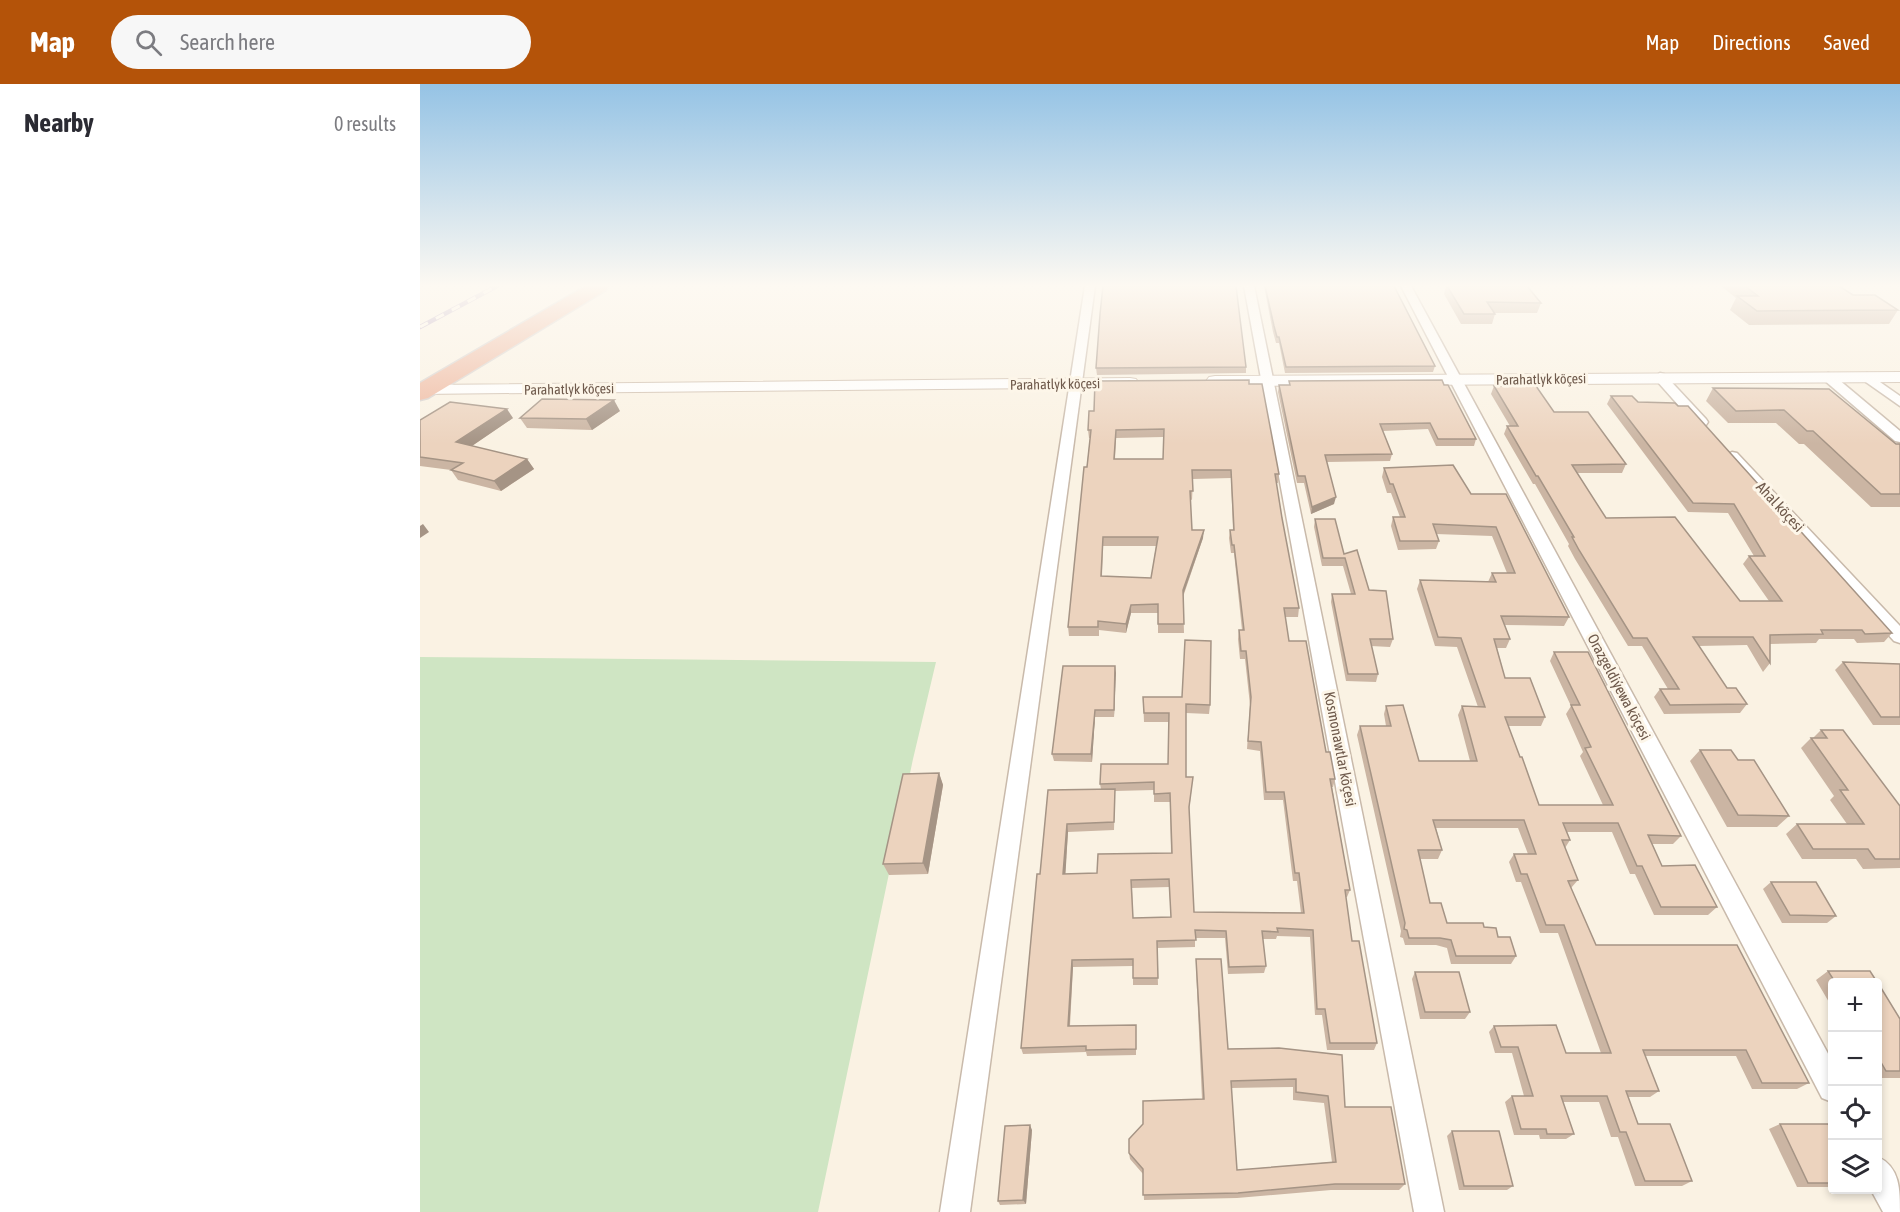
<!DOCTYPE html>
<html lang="en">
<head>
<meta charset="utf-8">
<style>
	:root { --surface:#fff; --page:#f7f7f7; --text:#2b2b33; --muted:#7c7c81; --line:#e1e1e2; --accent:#b45309 }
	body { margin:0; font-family:"Asap Condensed",sans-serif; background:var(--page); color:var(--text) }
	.controls { position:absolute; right:18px; bottom:18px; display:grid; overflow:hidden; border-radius:6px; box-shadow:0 3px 9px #0003 }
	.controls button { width:54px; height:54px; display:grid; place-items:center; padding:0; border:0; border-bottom:2px solid var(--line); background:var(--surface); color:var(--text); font:30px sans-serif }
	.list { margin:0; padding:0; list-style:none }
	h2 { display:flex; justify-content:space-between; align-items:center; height:78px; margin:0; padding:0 24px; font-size:26px }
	h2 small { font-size:20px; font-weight:400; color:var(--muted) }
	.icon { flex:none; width:33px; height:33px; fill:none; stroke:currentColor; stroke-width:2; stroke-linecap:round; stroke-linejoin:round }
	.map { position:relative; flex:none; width:1480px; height:1128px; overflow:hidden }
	header { display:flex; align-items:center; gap:36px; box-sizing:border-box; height:84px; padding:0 30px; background:var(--accent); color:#fff }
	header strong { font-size:28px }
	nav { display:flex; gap:33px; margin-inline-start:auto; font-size:21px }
	.search { width:420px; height:54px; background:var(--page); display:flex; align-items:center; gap:15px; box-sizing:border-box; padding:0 21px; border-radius:33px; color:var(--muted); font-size:22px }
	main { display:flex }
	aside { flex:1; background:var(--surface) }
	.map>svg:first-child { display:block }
	.green { fill:#cfe5c3 }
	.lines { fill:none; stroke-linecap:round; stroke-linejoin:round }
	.street-casing { stroke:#c9baab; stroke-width:3 }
	.secondary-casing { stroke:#cba; stroke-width:2 }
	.highway-casing { stroke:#d7d1cd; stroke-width:3 }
	.street { fill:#fff; fill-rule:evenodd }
	.secondary { fill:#fff; fill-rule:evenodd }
	.highway { fill:#eeb8a0; fill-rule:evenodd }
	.rail-casing { stroke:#b5a3c1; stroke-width:4.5 }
	.rail { stroke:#fdf6e9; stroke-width:3; stroke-dasharray:9; stroke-linecap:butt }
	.wall { fill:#cbb5a3; fill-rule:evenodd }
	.shaded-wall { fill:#a59485 }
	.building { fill:#ecd3be; stroke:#a59485; stroke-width:1.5; fill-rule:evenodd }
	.labels { text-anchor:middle; stroke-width:6; stroke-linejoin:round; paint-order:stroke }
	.far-street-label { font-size:14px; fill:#6f5a4c; stroke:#fdf6e9 }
	.street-label { font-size:15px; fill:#6f5a4c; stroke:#fdf6e9 }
</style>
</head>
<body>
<header>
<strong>Map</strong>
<div class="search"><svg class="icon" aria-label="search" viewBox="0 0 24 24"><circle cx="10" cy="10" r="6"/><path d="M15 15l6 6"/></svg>Search here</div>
<nav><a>Map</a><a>Directions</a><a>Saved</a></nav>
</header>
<main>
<aside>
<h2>Nearby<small>0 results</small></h2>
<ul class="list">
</ul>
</aside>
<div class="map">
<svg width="1480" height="1128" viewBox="0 0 1480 1128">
	<rect width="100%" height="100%" fill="#faf2e3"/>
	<path class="green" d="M0,573L516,578L493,675L398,1128H0Z"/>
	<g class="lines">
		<defs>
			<g id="street">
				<path d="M665,202H675L550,1128H520Z"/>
				<path d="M824,202H834L1024,1128H994Z"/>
				<path d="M981,202H991L1412,977V1018L1402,1014Z"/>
				<path d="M1240,289L1244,290L1286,335L1288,338L1286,341H1276L1236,296L1234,293Z"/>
				<path d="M1408,289L1412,290L1480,347V358L1475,357L1404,296L1402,293Z"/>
				<path d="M1447,289L1480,312V322L1443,296L1441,293Z"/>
				<path d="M1312,368L1317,369L1480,542V559L1474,557L1307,375L1305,372Z"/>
				<path d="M1458,1073C1480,1083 1480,1106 1480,1128H1463L1451,1106H1458Z"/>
			</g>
			<g id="secondary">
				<path d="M1480,288V298L795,302L789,301L786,297L789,293L795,292Z"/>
				<path d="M710,294L716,295L719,299L716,303L0,310V302L5,301Z"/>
			</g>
			<path id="highway" d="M166,202H188L186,206L8,314L0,316V299Z"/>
		</defs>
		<use href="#street" class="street-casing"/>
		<use href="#secondary" class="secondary-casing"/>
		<use href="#highway" class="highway-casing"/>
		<use href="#street" class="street"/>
		<use href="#secondary" class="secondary"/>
		<use href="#highway" class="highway"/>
		<defs>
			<path id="rail" d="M0,243L77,202"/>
		</defs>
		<use href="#rail" class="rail-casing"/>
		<use href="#rail" class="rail"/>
	</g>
	<g class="wall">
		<path d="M844,202H974L1015,282L1013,288L865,289L859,259H856L853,248Z"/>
		<path d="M1026,202H1107L1121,219L1117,229H1074L1075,230L1072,240H1041L1024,210Z"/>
		<path d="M1301,202H1419L1433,211L1478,226L1469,240L1329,241L1310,226L1316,214Z"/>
		<path d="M826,283V289L677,291L676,284Z"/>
		<path d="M1022,296L1056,355L1054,362H1016L1008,345L963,347L972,370L970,377L907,378L914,420L891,430L884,399H877L858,308L859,301H869V297Z"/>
		<path d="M829,300L859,390L858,399H856L862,434L879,524L878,533H865L869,557L915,695L913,703H912L930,806L927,813H926L932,857L957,959L954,966H907L902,931H895L890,853L857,852L856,855H843L846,882L844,889L808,890L805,854H775V863L737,864L738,901H713V882L653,883L650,942L716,947V971L667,972L666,968L603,970L601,964L620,790L628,706L681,705L680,700L748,680L749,638H724L723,613L790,621L789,630L766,629V693H773L769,727L774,828L881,829L877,797H873L863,716H844L840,667L827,665L830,621L825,575H820L818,555L819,546H822L814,469H811L809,454L810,446H813L811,394L773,395L772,416L770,415L772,446L783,454L763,513L764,549H738V529H711L706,549L679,546V552H649L648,543L670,354H669L668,346L674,327ZM743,353V375H695L696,354ZM683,462H736L731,494L682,492ZM734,706V718H750L751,769L677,789L645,790L648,748L694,746L695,707ZM749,803L751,833L713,834L712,804Z"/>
		<path d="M1074,302L1134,328L1206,380L1202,389H1157L1186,434L1320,517H1349L1323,480L1329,472H1334L1308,429L1268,428L1187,320L1191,312L1218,318L1472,549L1464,558L1437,559L1434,555H1399L1396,559L1350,560V579L1343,588L1327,561L1279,562L1307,604L1327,620L1320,629L1244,630L1234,613L1240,605H1248L1222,562H1208L1155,475L1148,462L1149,460L1115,400H1113L1084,350L1087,342H1090L1071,310Z"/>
		<path d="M1293,304L1476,360H1480V423H1451L1384,360H1379L1356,339H1308L1286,317Z"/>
		<path d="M200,327L172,346L107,344L100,334Z"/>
		<path d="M93,334L52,362L107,375L114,385L81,407L38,396L31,386L0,382V336Z"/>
		<path d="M964,384L1051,410L1149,533L1144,542L1085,541L1090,555L1086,564H1077L1085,594L1125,633L1121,642H1088L1119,721H1183L1160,672L1163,668L1146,630L1151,622L1130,577L1134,568L1261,752L1253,760H1232L1242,782L1297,823L1288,831H1234L1215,790H1210L1192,748H1147L1150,756L1145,764L1158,796L1151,804L1176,861L1389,999L1377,1005H1332L1316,972H1225L1239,1007L1230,1013H1208L1218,1040L1272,1097L1262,1102H1215L1198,1053H1191L1179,1018H1143L1154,1050L1146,1055H1120L1119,1051H1094L1085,1018L1092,1012H1104L1092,969H1075L1069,948L1074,942L1146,969H1181L1138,849H1120L1101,798H1096L1089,778L1094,770H1108L1098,744H1016L1022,766L1018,775H1000L1010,819L1027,839L1064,843L1078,853L1096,872L1091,880H1031L1027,864L1016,861H985L983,854L980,853L981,847L937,651L940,642H966L964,630L966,622L999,677H1050L1038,631L1042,622L1058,623L1037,563L1015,562L997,505L1000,496L1068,498L1072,489H1087L1072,452L1016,450L1019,457L1016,465L978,466L971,442L973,433H980L971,409H967L962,393Z"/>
		<path d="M895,435L924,470L949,506L973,555L970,563L951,562L958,590L956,598L926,597L911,518L912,510H931L923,482H902L894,443Z"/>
		<path d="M1423,578L1480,580V641H1453L1415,586Z"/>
		<path d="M695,582L694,633H675L672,678L634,677L632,670Z"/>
		<path d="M1401,646L1480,722V784L1443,785L1436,775H1382L1366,750L1377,740H1427L1410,716L1414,712L1381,664L1391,654H1393Z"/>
		<path d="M1280,666L1318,676L1369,732L1357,743H1307L1270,677Z"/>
		<path d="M519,689L523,701L508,790L469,791L463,780Z"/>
		<path d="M1351,798L1416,832L1407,839H1362L1343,805Z"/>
		<path d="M776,875L808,965L859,964L925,1023L985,1100L979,1106H911L817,1114L724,1116L723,1090L710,1075L709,1069L782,1015L776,884ZM873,1003V1016L904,1019L912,1078L817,1086L811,1004Z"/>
		<path d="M1408,887L1457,898H1413V925L1396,896Z"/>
		<path d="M995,888L1050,928L1045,935H1000L992,895Z"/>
		<path d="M1458,899L1480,935V994H1458Z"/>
		<path d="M1360,1040L1413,1049V1103H1377L1349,1045Z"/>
		<path d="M612,1046L606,1120L580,1121L578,1117Z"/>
		<path d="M1032,1047L1093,1102L1087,1106H1039L1027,1052Z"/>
	</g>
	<g class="shaded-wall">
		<path d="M194,316L200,327L172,346L166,335Z"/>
		<path d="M87,325L93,334L43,368L36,358Z"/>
		<path d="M107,375L114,385L81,407L74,397Z"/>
		<path d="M916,413L914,420L891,430L892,423Z"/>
		<path d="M3,440L9,448L0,454V442Z"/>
		<path d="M784,446L783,454L762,514L763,506Z"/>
		<path d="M711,521V529L706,549V540Z"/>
		<path d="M695,582L696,589L694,633V626Z"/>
		<path d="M675,626V633L672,678L671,670Z"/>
		<path d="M519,689L523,701L508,790L503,779Z"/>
		<path d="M647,740L648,748L645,797L643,790Z"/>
		<path d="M652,876L653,883L649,949L648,942Z"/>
		<path d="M610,1041L612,1046L606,1120L603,1116Z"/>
	</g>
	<g class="building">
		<path d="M683,202H816L826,283L676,284L680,230Z"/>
		<path d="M845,202H974L1015,282L866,283L859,253H857L854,242Z"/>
		<path d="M1027,202H1107L1121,219L1067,218L1075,230H1044Z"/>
		<path d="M1325,202H1419L1433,211H1455L1478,226L1337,227L1317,212H1338Z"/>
		<path d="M829,296V300H842L859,390H855L862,434L879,524H864L869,557H886L906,668H910L915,695H910L930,806H925L932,857H939L957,959H910L905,925H897L893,846L857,844L858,848L842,847L846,882L809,883L806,847L775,846L776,856L737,857L738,894H713V875L652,876L648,942L716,941V965L666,966V962L601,964L617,790H620L628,706L695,705L694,738L647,740L643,790L677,789L678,770L752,769L750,709L734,710V698L680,700L681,680H748L749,629H724L723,613H762L765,556L791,557L790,621L766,620V693H773L769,723L774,828L884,829L879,789H875L864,708H846L841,658L828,657L831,613L826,567H821L819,546H824L814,461H812L810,446H814L811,386H772L773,407H770L772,446H784L763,506L764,540H738V520L711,521L706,540L678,537V543H648L664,383H667L671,346H668L669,327H674L675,297ZM744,345L743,375H694L696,346ZM683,453H738L731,494L681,492ZM749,795L751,833L713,834L711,796Z"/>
		<path d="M1022,296L1024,301H1028L1056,355H1018L1010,339L960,340L972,370L905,371L916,413L892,423L885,392H878L859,301H870L869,297Z"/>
		<path d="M1074,302H1116L1134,328H1168L1206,380L1152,381L1186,434L1255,433L1320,517H1362L1329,472H1345L1314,420L1273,419L1191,312H1212L1218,318L1255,319L1258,322H1268L1472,549L1445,550L1442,546H1401L1403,550L1350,551V579L1333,553H1273L1307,604H1316L1327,620L1250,621L1240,605H1259L1227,554H1213L1159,466L1152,453H1154L1118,392H1116L1087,342H1098Z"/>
		<path d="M1293,304L1409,305L1476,360H1480V410H1461L1393,347H1387L1364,326L1316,327Z"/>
		<path d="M122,315L194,316L166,335L100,334Z"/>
		<path d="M30,318L87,325L36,358L107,375L74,397L31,386L43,379L0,373V336Z"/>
		<path d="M1033,381L1051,410H1086L1149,533L1081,532L1090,555H1074L1085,594H1110L1125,633H1085L1100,673H1102L1119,721H1193L1165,664L1171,663L1151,621H1160L1134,568H1168L1261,752L1228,751L1242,782L1275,781L1297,823H1241L1222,782H1217L1198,739H1143L1150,756H1142L1158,796L1148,797L1176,861H1317L1389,999H1342L1326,966H1223L1239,1007H1206L1218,1040H1250L1272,1097H1225L1206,1048H1200L1187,1012H1141L1154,1050H1127L1126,1045H1101L1092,1012H1113L1098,963H1081L1074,942L1136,941L1146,969H1191L1144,841H1126L1107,790H1101L1094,770H1116L1104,736H1013L1022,766H998L1010,819H1021L1027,839H1063L1064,843L1076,844L1078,853H1090L1096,872H1036L1031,856L1020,854H989L987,846L984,845L985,839L940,642H971L966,622L983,621L999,677H1057L1042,622L1065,623L1041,554L1018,553L1000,496L1076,498L1072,489H1095L1076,443L1013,440L1019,457H980L973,433H985L973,400H970L964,384Z"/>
		<path d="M895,435H915L924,470L937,466L949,506L966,507L973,555H950L958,590H928L912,510H935L925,474H903Z"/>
		<path d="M1423,578L1480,580V633H1461Z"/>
		<path d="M643,582H695L694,626H675L671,670H632Z"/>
		<path d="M1401,646H1423L1480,722V775H1455L1448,765H1393L1377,740H1444L1420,706H1428L1391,654H1407Z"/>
		<path d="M1280,666H1311L1318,676H1334L1369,732L1318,731Z"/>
		<path d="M519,689L503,779L463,780L483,690Z"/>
		<path d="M1351,798H1396L1416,832L1370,831Z"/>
		<path d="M776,875H801L808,965L859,964L922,971L925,1023H971L985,1100H915L818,1109L723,1111V1085L709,1069V1055L723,1040V1017L784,1015ZM876,995V1008L908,1012L916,1078L817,1086L811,997Z"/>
		<path d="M1408,887H1450L1457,898H1415Z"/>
		<path d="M995,888H1039L1050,928H1005Z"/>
		<path d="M1458,899L1480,935V987H1466L1458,973Z"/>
		<path d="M1360,1040H1408L1413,1049V1099H1388Z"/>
		<path d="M610,1041L603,1116L578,1117L585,1042Z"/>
		<path d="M1032,1047H1079L1093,1102H1044Z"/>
	</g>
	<linearGradient id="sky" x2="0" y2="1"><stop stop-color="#95c3e5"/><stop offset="0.56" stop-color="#fdf9f2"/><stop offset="1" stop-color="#fdf9f2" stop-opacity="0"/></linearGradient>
	<rect width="1480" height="360" fill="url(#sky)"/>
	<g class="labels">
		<g class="far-street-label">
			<text transform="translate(1121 295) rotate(-1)" y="5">Parahatlyk köçesi</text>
			<text transform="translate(635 300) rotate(-1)" y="5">Parahatlyk köçesi</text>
			<text transform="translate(149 305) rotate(-1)" y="5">Parahatlyk köçesi</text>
		</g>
		<g class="street-label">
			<text transform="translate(1360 423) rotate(47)" y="5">Ahal köçesi</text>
			<text transform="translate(1199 603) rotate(62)" y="5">Orazgeldiýewa köçesi</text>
			<text transform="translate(920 665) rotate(79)" y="5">Kosmonawtlar köçesi</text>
		</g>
	</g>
</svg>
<div class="controls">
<button>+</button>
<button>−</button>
<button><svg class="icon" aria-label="locate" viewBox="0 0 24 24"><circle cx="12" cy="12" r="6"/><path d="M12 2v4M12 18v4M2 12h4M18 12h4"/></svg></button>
<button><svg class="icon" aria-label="layers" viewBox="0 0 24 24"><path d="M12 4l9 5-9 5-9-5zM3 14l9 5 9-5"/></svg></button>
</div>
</div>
</main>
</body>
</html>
